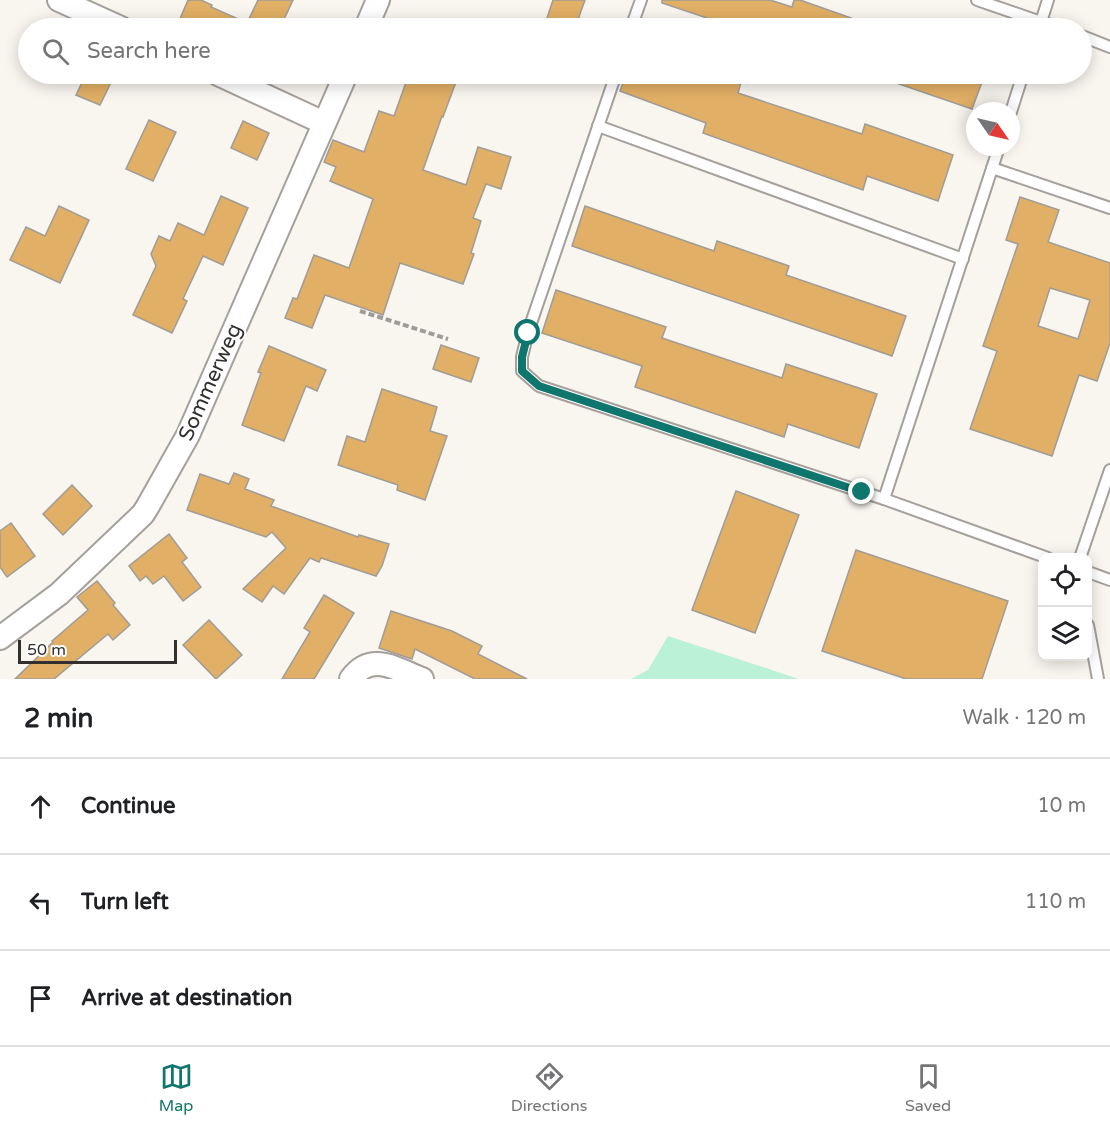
<!DOCTYPE html>
<html lang="en">
<head>
<meta charset="utf-8">
<style>
	:root { --surface:#fff; --page:#f6f6f6; --text:#202124; --muted:#757577; --line:#e0e0e0; --accent:#0f766e }
	body { margin:0; font-family:"Varela Round",sans-serif; background:var(--page); color:var(--text) }
	.controls { position:absolute; right:18px; bottom:18px; display:grid; overflow:hidden; border-radius:12px; box-shadow:0 3px 15px #0003 }
	.controls button { width:54px; height:54px; display:grid; place-items:center; padding:0; border:0; border-bottom:2px solid var(--line); background:var(--surface); color:var(--text); font:30px sans-serif }
	.compass { position:absolute; left:966px; top:102px; width:54px; height:54px; border-radius:50%; background:var(--surface); box-shadow:0 3px 15px #0003; rotate:124deg }
	.scale { position:absolute; left:18px; bottom:15px; width:159px; box-sizing:border-box; padding-left:6px; border:3px solid #32302e; border-top:0; font-size:16px; line-height:21px; white-space:nowrap; color:#32302e; -webkit-text-stroke:4px #fff; paint-order:stroke }
	.stop { position:absolute; width:18px; height:18px; margin:-14px; border:4px solid #0f766e; border-radius:50%; background:#fff }
	.stop.end { background:#0f766e; border-color:#fff; box-shadow:0 2px 6px #0008 }
	.list { margin:0; padding:0; list-style:none }
	h2 { display:flex; justify-content:space-between; align-items:center; height:78px; margin:0; padding:0 24px; font-size:26px }
	h2 small { font-size:20px; font-weight:400; color:var(--muted) }
	.list li { display:grid; grid-template-columns:39px 1fr auto; gap:18px; align-items:center; box-sizing:border-box; height:96px; padding:0 24px; border-top:2px solid var(--line) }
	.list b { display:block; font-size:22px; white-space:nowrap }
	.list em { font-size:20px; font-style:normal; color:var(--muted) }
	.icon { flex:none; width:33px; height:33px; fill:none; stroke:currentColor; stroke-width:2; stroke-linecap:round; stroke-linejoin:round }
	.map { position:relative; flex:none; width:1110px; height:679px; overflow:hidden }
	.search { position:absolute; background:var(--surface); box-shadow:0 3px 15px #0003; left:18px; right:18px; top:18px; height:66px; display:flex; align-items:center; gap:15px; box-sizing:border-box; padding:0 21px; border-radius:33px; color:var(--muted); font-size:22px }
	.sheet { height:366px; background:var(--surface) }
	nav { display:flex; justify-content:space-around; align-items:center; box-sizing:border-box; height:84px; border-top:2px solid var(--line); background:var(--surface); font-size:16px; color:var(--muted) }
	nav a { display:grid; justify-items:center; gap:3px }
	nav .on { color:var(--accent) }
	.map>svg:first-child { display:block }
	.green { fill:#bbf1d6 }
	.building { fill:#e1af65; stroke:#a09c96; stroke-width:1.5; fill-rule:evenodd }
	.lines { fill:none; stroke-linecap:round; stroke-linejoin:round }
	.service-casing { stroke:#a5a09b; stroke-width:14 }
	.minor-casing { stroke:#a5a09b; stroke-width:26 }
	.path { stroke:#9f9c98; stroke-width:4; stroke-dasharray:6 3; stroke-linecap:butt }
	.service { stroke:#fff; stroke-width:10 }
	.minor { stroke:#fff; stroke-width:22 }
	.route { stroke:#0f766e; stroke-width:8 }
	.labels { text-anchor:middle; stroke-width:4.5; stroke-linejoin:round; paint-order:stroke }
	.street-label { font-size:21px; fill:#32302e; stroke:#fff }
</style>
</head>
<body>
<div class="map">
<svg width="1110" height="679" viewBox="0 0 1110 679">
	<rect width="100%" height="100%" fill="#f9f5ef"/>
	<path class="green" d="M668,636L799,679H631L648,670Z"/>
	<g class="building">
		<path d="M188,0H201L212,5L211,7L247,23L258,0H293L280,28H195L179,21Z"/>
		<path d="M553,0H585L575,28H560L545,24Z"/>
		<path d="M662,0H770L792,7L794,0H800L874,26V28H737L662,3Z"/>
		<path d="M86,74H115L100,105L76,95Z"/>
		<path d="M409,74H459L443,117L442,116L423,170L466,185L478,147L511,157L501,189L486,184L473,218L481,221L471,253L474,254L463,284L400,263L383,315L325,295L312,328L285,318L293,298L297,299L314,255L349,268L373,199L330,181L336,167L324,162L333,140L364,152L379,111L394,116Z"/>
		<path d="M626,74H717L741,82L738,93L862,134L865,124L953,155L938,201L867,176L863,190L703,133L706,123L620,91Z"/>
		<path d="M877,74H985L972,109L876,76Z"/>
		<path d="M149,120L176,132L153,181L126,169Z"/>
		<path d="M243,121L269,133L257,160L231,148Z"/>
		<path d="M221,196L248,208L223,265L203,256L183,299L187,301L172,333L133,315L156,266L151,254L159,236L170,241L178,223L204,235Z"/>
		<path d="M1020,197L1059,210L1048,242L1110,263V343L1097,381L1079,375L1052,456L970,429L997,351L983,346L1018,244L1006,240ZM1050,288L1090,300L1078,339L1038,326Z"/>
		<path d="M59,206L89,220L60,283L10,260L26,227L45,236Z"/>
		<path d="M585,206L714,251L717,241L789,266L786,275L906,316L892,356L572,246Z"/>
		<path d="M556,290L666,327L662,338L782,378L786,364L877,394L859,448L788,424L784,437L635,387L642,366L542,333Z"/>
		<path d="M441,345L479,358L471,382L433,369Z"/>
		<path d="M269,346L326,370L317,391L306,386L284,441L242,425L261,373L258,372Z"/>
		<path d="M382,389L437,407L430,431L447,436L425,500L397,490L398,485L338,465L347,436L365,442Z"/>
		<path d="M234,473L249,479L245,489L274,500L271,506L358,537L359,535L389,544L382,566L376,576L321,558L319,562L310,558L284,594L273,586L262,602L243,589L286,548L272,532L266,537L187,510L200,474L229,484Z"/>
		<path d="M72,485L92,506L63,535L43,514Z"/>
		<path d="M736,491L799,515L755,633L692,610Z"/>
		<path d="M11,523L35,556L7,577L0,567V531Z"/>
		<path d="M169,534L187,558L182,562L201,587L183,601L164,576L153,584L146,576L140,581L129,566Z"/>
		<path d="M856,550L1008,601L982,679H906L822,651Z"/>
		<path d="M97,581L115,603L113,605L130,625L113,640L108,634L54,679H15L53,642L52,641L88,610L77,597Z"/>
		<path d="M324,595L354,613L314,679H282L310,632L304,628Z"/>
		<path d="M391,611L452,631L482,646L478,654L527,679H475L415,649L412,659L379,648Z"/>
		<path d="M209,620L242,655L216,679L183,645Z"/>
	</g>
	<g class="lines">
		<defs>
			<g id="service">
				<path d="M977,0L1041,22L1038,28"/>
				<path d="M1048,0L1041,22L1060,28"/>
				<path d="M631,28L641,0"/>
				<path d="M1082,36L1110,47"/>
				<path d="M616,74L528,332L522,357V371L539,386L884,499"/>
				<path d="M1011,112L1023,74"/>
				<path d="M598,126L963,259"/>
				<path d="M999,147L884,499L1048,558"/>
				<path d="M992,168L1110,208"/>
				<path d="M1080,558L1110,470"/>
				<path d="M1088,572L1110,580"/>
				<path d="M1088,625L1098,679"/>
			</g>
			<g id="minor">
				<path d="M59,0L121,28"/>
				<path d="M366,28L378,0"/>
				<path d="M218,74L324,123"/>
				<path d="M0,638L59,594L143,514L148,506L188,435L346,74"/>
				<path d="M351,679C371,651 396,669 422,679"/>
			</g>
		</defs>
		<use href="#service" class="service-casing"/>
		<use href="#minor" class="minor-casing"/>
		<path class="path" d="M360,311L448,339"/>
		<use href="#service" class="service"/>
		<use href="#minor" class="minor"/>
	</g>
	<g class="lines">
		<path class="route" d="M528,333L522,357V371L539,386L862,492"/>
	</g>
	<g class="labels">
		<g class="street-label">
			<text transform="translate(210 382) rotate(-66)" y="7">Sommerweg</text>
		</g>
	</g>
</svg>
<div class="controls">
<button><svg class="icon" aria-label="locate" viewBox="0 0 24 24"><circle cx="12" cy="12" r="6"/><path d="M12 2v4M12 18v4M2 12h4M18 12h4"/></svg></button>
<button><svg class="icon" aria-label="layers" viewBox="0 0 24 24"><path d="M12 4l9 5-9 5-9-5zM3 14l9 5 9-5"/></svg></button>
</div>
<svg class="compass" viewBox="-18 -18 36 36"><path d="M0-13l5 13h-10z" fill="#e53935"/><path d="M0 13l5-13h-10z" fill="#757577"/></svg>
<div class="scale">50 m</div>
<div class="stop" style="left:528px;top:333px"></div>
<div class="stop end" style="left:862px;top:492px"></div>
<div class="search"><svg class="icon" aria-label="search" viewBox="0 0 24 24"><circle cx="10" cy="10" r="6"/><path d="M15 15l6 6"/></svg>Search here</div>
</div>
<section class="sheet">
<h2>2 min<small>Walk · 120 m</small></h2>
<ul class="list">
<li><svg class="icon" aria-label="ahead" viewBox="0 0 24 24"><path d="M12 20V5M6 11l6-6 6 6"/></svg><div><b>Continue</b></div><em>10 m</em></li>
<li><svg class="icon" aria-label="left" viewBox="0 0 24 24"><path d="M17 20v-9H6M10 6l-5 5 5 5"/></svg><div><b>Turn left</b></div><em>110 m</em></li>
<li><svg class="icon" aria-label="arrive" viewBox="0 0 24 24"><path d="M6 21V4h12l-3 4 3 4H6"/></svg><div><b>Arrive at destination</b></div></li>
</ul>
</section>
<nav>
<a class="on"><svg class="icon" aria-label="map" viewBox="0 0 24 24"><path d="M3 6l6-2 6 2 6-2v14l-6 2-6-2-6 2zM9 4v14M15 6v14"/></svg>Map</a>
<a><svg class="icon" aria-label="directions" viewBox="0 0 24 24"><path d="M12 3l9 9-9 9-9-9zM9 14v-3h6M13 9l2 2-2 2"/></svg>Directions</a>
<a><svg class="icon" aria-label="saved" viewBox="0 0 24 24"><path d="M7 4h10v16l-5-4-5 4z"/></svg>Saved</a>
</nav>
</body>
</html>
